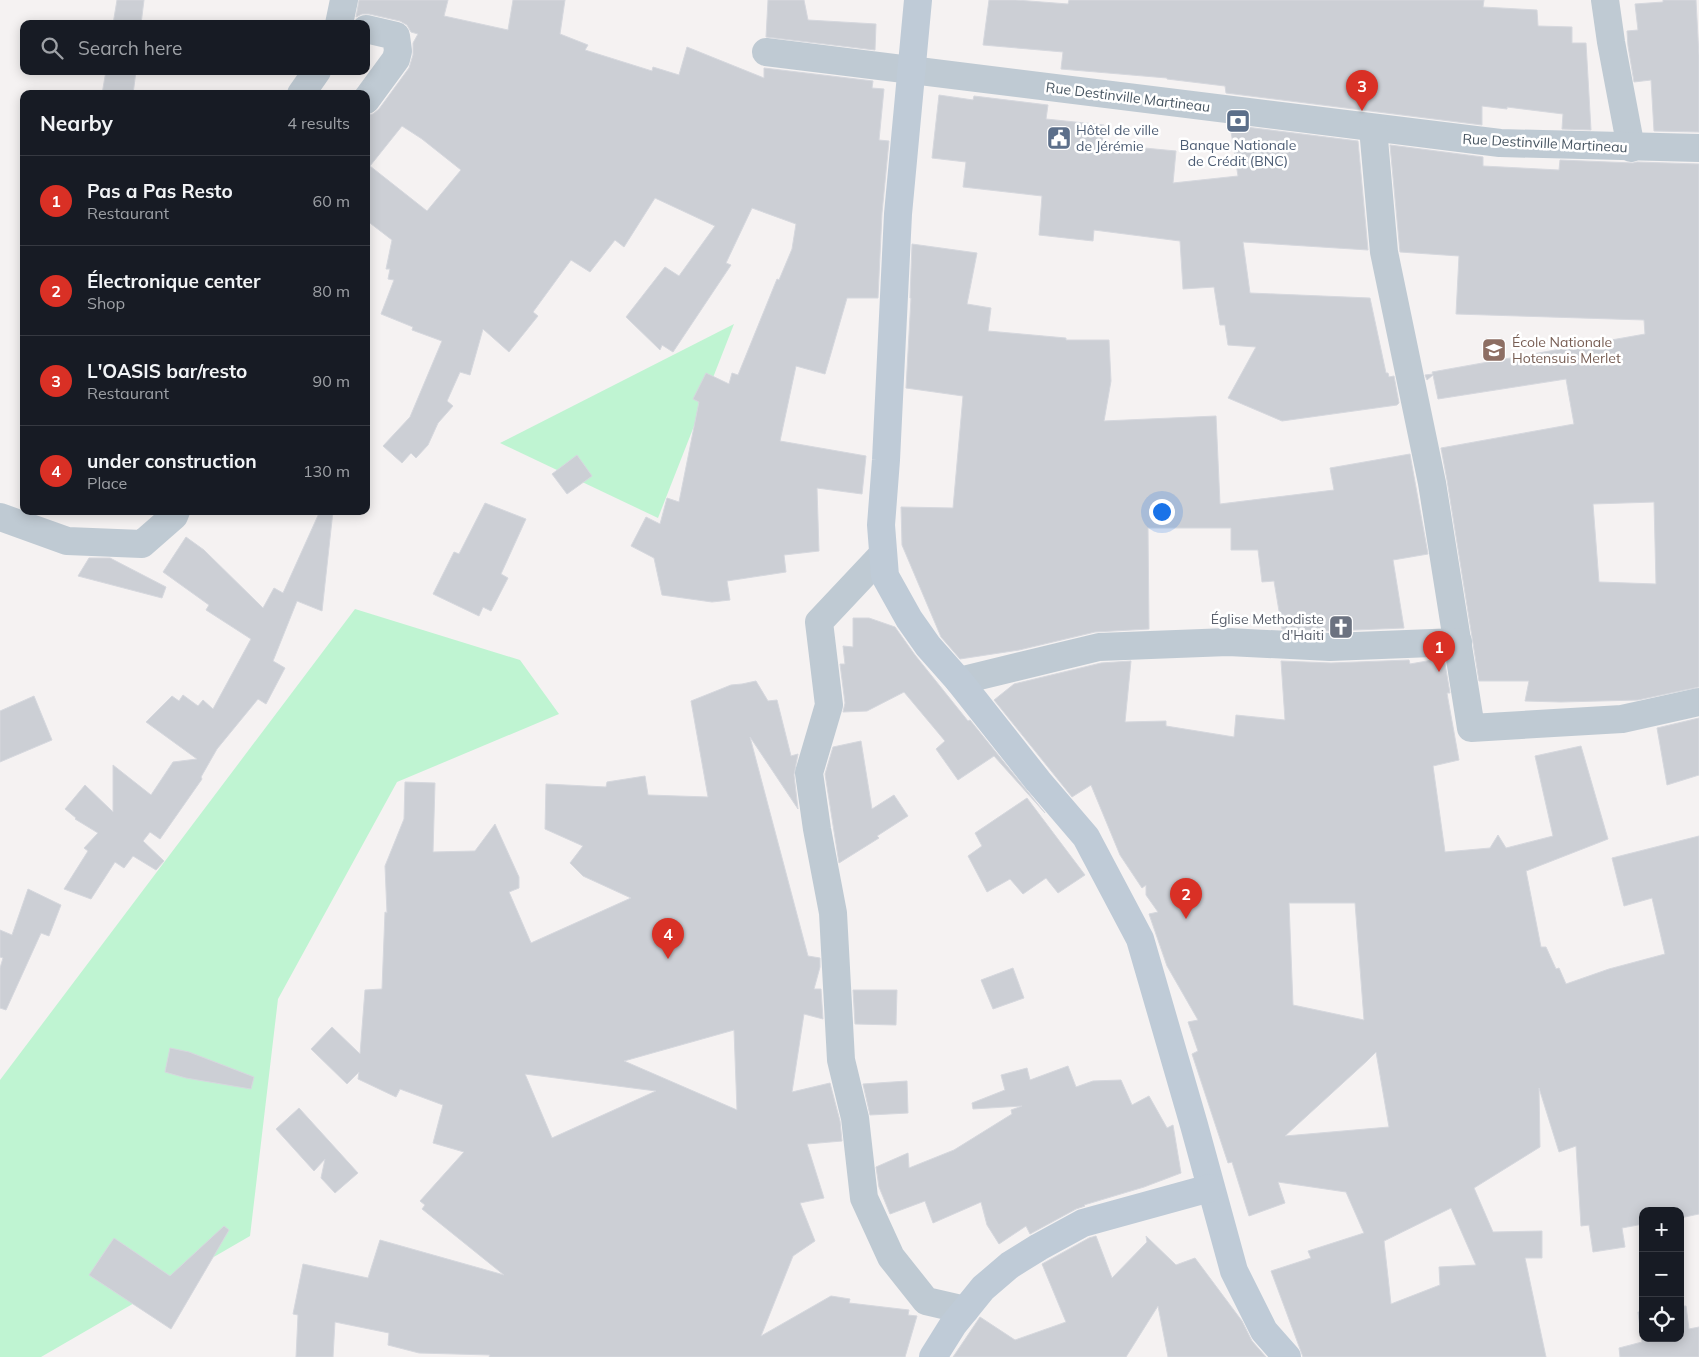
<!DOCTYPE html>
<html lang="en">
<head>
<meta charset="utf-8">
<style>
	:root { --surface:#171b24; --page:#20242c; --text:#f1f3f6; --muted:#9ea1a6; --line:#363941; --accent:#d93025 }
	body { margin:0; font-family:Mulish,sans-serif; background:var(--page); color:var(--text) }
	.controls { position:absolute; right:15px; bottom:15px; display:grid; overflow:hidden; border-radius:10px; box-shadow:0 2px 12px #0003 }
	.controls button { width:45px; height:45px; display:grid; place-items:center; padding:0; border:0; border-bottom:1px solid var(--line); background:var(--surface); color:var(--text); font:25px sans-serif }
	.you { position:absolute; left:1161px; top:511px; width:18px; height:18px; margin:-12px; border:4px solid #fff; border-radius:50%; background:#1a73e8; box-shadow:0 0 0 8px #1a73e833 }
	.badge { display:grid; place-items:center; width:32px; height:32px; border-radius:50%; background:var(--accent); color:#fff; font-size:16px; font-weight:700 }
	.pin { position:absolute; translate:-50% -41px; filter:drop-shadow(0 1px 2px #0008) }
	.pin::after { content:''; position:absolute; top:26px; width:18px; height:15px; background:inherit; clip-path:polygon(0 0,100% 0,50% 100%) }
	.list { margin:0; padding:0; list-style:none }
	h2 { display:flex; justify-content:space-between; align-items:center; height:65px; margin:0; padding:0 20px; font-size:21px }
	h2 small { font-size:16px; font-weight:400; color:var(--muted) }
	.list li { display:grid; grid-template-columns:32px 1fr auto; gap:15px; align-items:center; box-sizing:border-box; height:90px; padding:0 20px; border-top:1px solid var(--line) }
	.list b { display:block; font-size:19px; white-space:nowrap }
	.list p { margin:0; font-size:16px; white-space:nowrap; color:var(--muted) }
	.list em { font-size:16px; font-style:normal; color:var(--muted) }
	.icon { flex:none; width:28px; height:28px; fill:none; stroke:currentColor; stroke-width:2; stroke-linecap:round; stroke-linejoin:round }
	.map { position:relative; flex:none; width:1699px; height:1357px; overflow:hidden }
	.search { position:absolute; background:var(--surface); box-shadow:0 2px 12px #0003; left:20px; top:20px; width:350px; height:55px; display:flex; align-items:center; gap:12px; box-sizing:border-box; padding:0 18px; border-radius:10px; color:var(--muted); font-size:19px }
	.panel { position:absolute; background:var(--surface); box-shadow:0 2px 12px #0003; left:20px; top:90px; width:350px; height:425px; border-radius:10px }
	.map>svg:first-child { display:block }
	.green { fill:#bff4d2 }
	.building { fill:#cccfd5; stroke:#d6d8de; fill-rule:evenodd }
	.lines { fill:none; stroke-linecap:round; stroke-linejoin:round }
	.street { stroke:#bfcad3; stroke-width:28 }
	.secondary { stroke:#bfcbd7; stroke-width:28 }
	.labels { text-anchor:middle; stroke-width:5; stroke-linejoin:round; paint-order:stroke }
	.street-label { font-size:14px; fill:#485662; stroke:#fff }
	.service-label { font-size:14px; fill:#4e5e75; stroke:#fff; text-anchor:start }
	.education-label { font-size:14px; fill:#785e54; stroke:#fff; text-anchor:start }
	.worship-label { font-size:14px; fill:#5b616d; stroke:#fff; text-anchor:end }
</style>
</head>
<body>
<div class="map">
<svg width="1699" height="1357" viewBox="0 0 1699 1357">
	<rect width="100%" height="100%" fill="#f5f2f2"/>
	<g class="green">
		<path d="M734,324L658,518L500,443Z"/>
		<path d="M355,609L520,660L559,714L397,782L278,999L250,1236L41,1357H0V1080Z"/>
	</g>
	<g class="building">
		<path d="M117,0H144L141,24H113Z"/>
		<path d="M359,0H448L444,16L508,30L513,0H565L560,34L588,45L585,50L652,71L653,67L679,75L687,47L764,78V68L873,81L872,88L884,89L879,140L889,141L882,213L878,298H847L825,374L796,366L780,441L866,456L862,494L817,488L819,551L784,555L786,572L727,581L730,600L712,602L662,595L654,558L631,546L646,517L660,524L667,498L679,502L699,402L693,399L706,373L729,384L732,373L738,375L777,279L779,280L792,249L796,224L752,208L726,263L731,265L673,352L662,345L660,350L626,317L665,267L679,276L715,226L655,198L624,247L615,240L590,272L571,260L533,312L538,316L509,352L483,329L470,375L460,372L447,401L453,406L438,423L428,445L416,458L411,453L402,463L383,446L410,417L442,341L412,330L413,327L381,314L394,280L388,279L390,269H386L392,240L366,220V115L373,114L379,109L409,68L413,55V43L418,34L411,32L407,25L400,21L369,14H362L356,17ZM402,126L422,139L461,170L427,211L370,166Z"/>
		<path d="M768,0H804L808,20L876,24L875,50L766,37Z"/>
		<path d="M989,0H1016L1068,4L1069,0H1484L1483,7L1537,10L1538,26L1572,27V43H1586L1591,130L1562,129L1563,114L1507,107V109L1482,106V125L1226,93L1225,86L1167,79V78L1061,69L1063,52L983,45Z"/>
		<path d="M1663,0H1696L1699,56V132L1654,131L1651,80L1634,82L1628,46L1627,31L1638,30L1635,4L1663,2Z"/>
		<path d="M106,71H136L133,94H102Z"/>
		<path d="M939,95L973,100L974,96L1048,105L1046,119L1104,125L1102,144L1176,151L1173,183L1238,176L1230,125L1358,141L1368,250L1243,242L1250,293L1370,298L1386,373H1388L1389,377L1394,376L1399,403L1397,405L1282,421L1228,398L1256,347L1228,345L1225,325H1220L1214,287L1183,289L1180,241L1094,230L1093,241L1039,235L1042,196L963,187L966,162L932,158Z"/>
		<path d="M1390,145L1483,157V166L1559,170L1560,160L1633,163L1637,162L1699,164V687L1638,700L1561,702L1525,701L1529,681H1479L1447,480L1441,448L1574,424L1566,379L1438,399L1433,375L1427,380L1425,375L1433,374L1432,372L1645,334L1644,320L1456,314L1459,256L1400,252ZM1654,502L1656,584L1599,582L1593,504Z"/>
		<path d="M912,244L977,253L967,304L991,308L988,331L1066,338V340H1109L1111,381L1104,421L1216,416L1220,504L1334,490L1330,468L1410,454L1428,554L1393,560L1404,628L1330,631L1282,629L1274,581L1262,582L1258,550H1231V528H1148L1149,629L1095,632L1019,650L960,659L941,637L902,545L901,507L953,508L963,396L906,388L911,298H910Z"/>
		<path d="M577,455L592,476L567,494L552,474Z"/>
		<path d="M485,503L526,519L501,574L508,578L491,611L483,607L479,616L433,594L454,552L459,554Z"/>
		<path d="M320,511H333L322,611L297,601L273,661L285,668L266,704L258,699L217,749L201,777L202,779L160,839L150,832L143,841L164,861L156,870L133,856L124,868L115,862L91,899L64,889L88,851L84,848L98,833L75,819L76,818L65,809L85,785L113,812V765L151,795L173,762L197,759L146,722L172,696L179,701L183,695L198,706L203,700L213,709L251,639L206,610L209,605L163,572L186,537L204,550L263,608L274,588L283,593Z"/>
		<path d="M89,558H110L166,587L162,598L78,576Z"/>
		<path d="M853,618H869L895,627L915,655L968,721L970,720L1045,813L994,756L958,780L936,749L945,741L904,692L867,711L843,712L845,703L840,664H845L843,646L853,647Z"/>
		<path d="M1444,658L1450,693H1447L1448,699L1459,760L1433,766L1445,852L1490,848L1498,835L1506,848L1553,836L1535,756L1581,746L1608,839L1526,871L1541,947H1546L1556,969L1559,968L1566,984L1609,969L1665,954L1652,898L1624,906L1612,858L1699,836V1214L1680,1218V1211H1643V1224L1622,1228L1625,1247L1593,1252L1589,1225L1581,1226L1576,1146L1559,1152L1539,1088L1540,1147L1474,1188L1493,1232L1542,1231V1258H1525L1546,1357H1303L1271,1271L1311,1258L1308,1251L1364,1233L1346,1192L1278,1182L1285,1203L1249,1216L1232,1162L1228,1163L1192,1054L1198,1051L1188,1022L1198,1020L1167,966L1149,914L1158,912L1146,895V885L1142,888L1120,855L1091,785L1072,797L994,700L1014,684L1101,663L1131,661L1125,722L1166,721V726L1234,737L1236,715L1285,720L1281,661L1331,663L1409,660L1410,664ZM1289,903H1355L1364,1020L1293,1005ZM1376,1052L1389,1127L1285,1136L1367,1061ZM1451,1208L1476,1265L1439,1267L1440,1285L1391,1304L1384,1241Z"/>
		<path d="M756,681L768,701L777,700L791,756L798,754L794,775L798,809L750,737L808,956L820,958V967L814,989H821L823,1019L804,1014L792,1092L830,1083L840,1121L842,1141L807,1144L824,1198L800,1203L815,1241L793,1256L761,1336L831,1296L850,1299L849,1303L909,1310L908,1315L917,1316L905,1357H489L490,1355L419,1353L388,1345L389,1333L335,1322L333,1357H296L298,1315L293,1314L303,1264L368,1278L380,1240L504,1275L422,1209L425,1205L420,1201L464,1152L433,1143L443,1105L400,1089L396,1097L358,1079L359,1072L347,1084L311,1049L332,1027L360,1054L365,990L382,989L385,912L387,913L385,866L404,819L405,782L435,783L433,852L475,851L495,824L519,877V888L509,892L531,943L631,898L583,876L570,863L583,846L545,829L546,784L606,787L607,782L645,776L648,795L708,797L691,701L731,685L742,684ZM734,1030L737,1110L624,1061ZM525,1074L656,1091L552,1138Z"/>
		<path d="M34,696L52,740L0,762V711Z"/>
		<path d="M1699,718V775L1667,785L1657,728Z"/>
		<path d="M861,741L872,809L894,795L908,816L877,836L879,838L839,863L825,774L833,747Z"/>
		<path d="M1027,798L1085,875L1058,893L1046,878L1023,894L1010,879L987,892L968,856L982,846L975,833Z"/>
		<path d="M28,889L61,905L49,936L41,933L6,1010L0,1008V968L3,958L0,957V930L12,935Z"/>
		<path d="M1013,968L1024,998L993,1009L981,980Z"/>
		<path d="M853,990H897L896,1025L855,1024Z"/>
		<path d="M170,1048L189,1052L254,1077L251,1089L186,1078L165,1072Z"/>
		<path d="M1068,1066L1076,1087L1093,1081L1121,1080L1132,1105L1149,1096L1167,1128L1173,1125L1181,1173L1144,1187L1084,1205L1085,1206L1076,1209L1030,1234L1026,1226L999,1244L987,1225L981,1202L933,1223L925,1201L890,1214L879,1187L876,1167L908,1153L909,1168L954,1150L1012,1114L1011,1110L1022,1106L973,1109L972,1103L1005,1090L1001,1075L1027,1068L1030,1080Z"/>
		<path d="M907,1081L908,1113L870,1115L863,1084Z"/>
		<path d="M299,1108L358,1173L335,1193L321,1178L325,1159L314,1171L276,1129Z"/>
		<path d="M224,1226L229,1230L171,1329L89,1275L114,1238L170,1276Z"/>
		<path d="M1096,1236L1112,1278L1147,1242L1146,1236L1176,1265L1195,1258L1242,1321L1252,1341L1266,1357H1168L1158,1306L1126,1357H953L980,1317L1015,1340L1066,1322L1042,1264L1089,1238Z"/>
		<path d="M1680,1306H1686L1689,1329L1699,1327V1357H1620L1619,1348L1642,1342L1638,1312H1643V1338H1680Z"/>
	</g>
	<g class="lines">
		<g class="street">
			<path d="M1605,0L1611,42L1631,148"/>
			<path d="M339,24L344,0"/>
			<path d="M366,29L396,36L398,51L396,59L366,100"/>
			<path d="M766,52L1500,143L1699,148"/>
			<path d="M301,94L317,71"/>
			<path d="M1373,128L1384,252L1432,483L1471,728L1622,719L1699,702"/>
			<path d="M0,517L67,541L142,544L174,516L176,511"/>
			<path d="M883,554L819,622L829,705L809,773L817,829L833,913L841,1060L855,1118L864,1198L891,1257L926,1301L965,1310"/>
			<path d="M959,681L1099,647L1228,642L1330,647L1458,642"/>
		</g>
		<g class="secondary">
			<path d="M918,0L898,214L886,460L881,525L885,576L909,619L928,646L959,681L1038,781L1086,837L1140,939L1194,1125L1234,1271L1264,1331L1287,1357"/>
			<path d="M933,1357L953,1325L983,1288L1010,1265L1039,1247L1083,1223L1210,1188"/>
		</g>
	</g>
	<defs>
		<symbol id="bank-square" viewBox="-11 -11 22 22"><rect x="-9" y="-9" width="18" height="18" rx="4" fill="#5c6f8a" stroke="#fff"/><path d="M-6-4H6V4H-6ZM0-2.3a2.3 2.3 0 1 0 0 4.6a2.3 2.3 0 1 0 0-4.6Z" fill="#fff"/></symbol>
		<symbol id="civic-square" viewBox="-11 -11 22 22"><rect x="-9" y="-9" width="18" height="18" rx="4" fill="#5c6f8a" stroke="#fff"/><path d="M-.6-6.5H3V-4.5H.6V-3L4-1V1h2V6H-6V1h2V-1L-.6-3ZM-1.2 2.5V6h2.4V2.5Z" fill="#fff"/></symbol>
		<symbol id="school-square" viewBox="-11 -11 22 22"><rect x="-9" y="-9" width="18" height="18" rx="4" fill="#8d6e63" stroke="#fff"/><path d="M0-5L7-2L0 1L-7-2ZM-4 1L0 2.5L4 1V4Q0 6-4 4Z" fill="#fff"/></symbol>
		<symbol id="church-square" viewBox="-11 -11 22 22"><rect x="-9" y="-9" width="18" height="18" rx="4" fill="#6b7280" stroke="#fff"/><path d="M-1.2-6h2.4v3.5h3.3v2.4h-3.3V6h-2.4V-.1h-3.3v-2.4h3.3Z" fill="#fff"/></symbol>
	</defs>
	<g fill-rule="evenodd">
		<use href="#bank-square" x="1224" y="107" width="28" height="28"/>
		<use href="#civic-square" x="1045" y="124" width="28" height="28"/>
		<use href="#school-square" x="1480" y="336" width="28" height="28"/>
		<use href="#church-square" x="1327" y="613" width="28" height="28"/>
	</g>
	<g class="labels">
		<g class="street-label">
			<text transform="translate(1128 97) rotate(7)" y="5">Rue Destinville Martineau</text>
			<text transform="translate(1545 143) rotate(3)" y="5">Rue Destinville Martineau</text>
		</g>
		<g class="service-label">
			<text x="1076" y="135">Hôtel de ville<tspan x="1076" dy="16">de Jérémie</tspan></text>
			<text x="1238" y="150" text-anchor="middle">Banque Nationale<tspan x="1238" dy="16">de Crédit (BNC)</tspan></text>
		</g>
		<g class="education-label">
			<text x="1512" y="347">École Nationale<tspan x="1512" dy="16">Hotensuis Merlet</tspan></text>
		</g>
		<g class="worship-label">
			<text x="1324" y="624">Église Methodiste<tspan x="1324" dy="16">d'Haiti</tspan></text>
		</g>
	</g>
</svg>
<div class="controls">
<button>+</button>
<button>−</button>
<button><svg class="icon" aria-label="locate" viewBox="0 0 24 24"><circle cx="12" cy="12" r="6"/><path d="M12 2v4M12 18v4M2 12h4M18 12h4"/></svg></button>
</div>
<div class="you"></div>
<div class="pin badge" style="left:1439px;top:672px">1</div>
<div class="pin badge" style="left:1186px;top:919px">2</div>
<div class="pin badge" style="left:1362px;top:111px">3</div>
<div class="pin badge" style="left:668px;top:959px">4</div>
<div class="search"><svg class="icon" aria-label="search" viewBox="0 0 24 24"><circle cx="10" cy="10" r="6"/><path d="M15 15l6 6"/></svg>Search here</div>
<section class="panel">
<h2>Nearby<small>4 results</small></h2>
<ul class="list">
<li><span class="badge">1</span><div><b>Pas a Pas Resto</b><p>Restaurant</p></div><em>60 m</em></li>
<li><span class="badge">2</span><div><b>Électronique center</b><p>Shop</p></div><em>80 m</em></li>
<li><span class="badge">3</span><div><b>L'OASIS bar/resto</b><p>Restaurant</p></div><em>90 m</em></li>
<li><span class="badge">4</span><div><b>under construction</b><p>Place</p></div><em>130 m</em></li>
</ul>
</section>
</div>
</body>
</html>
